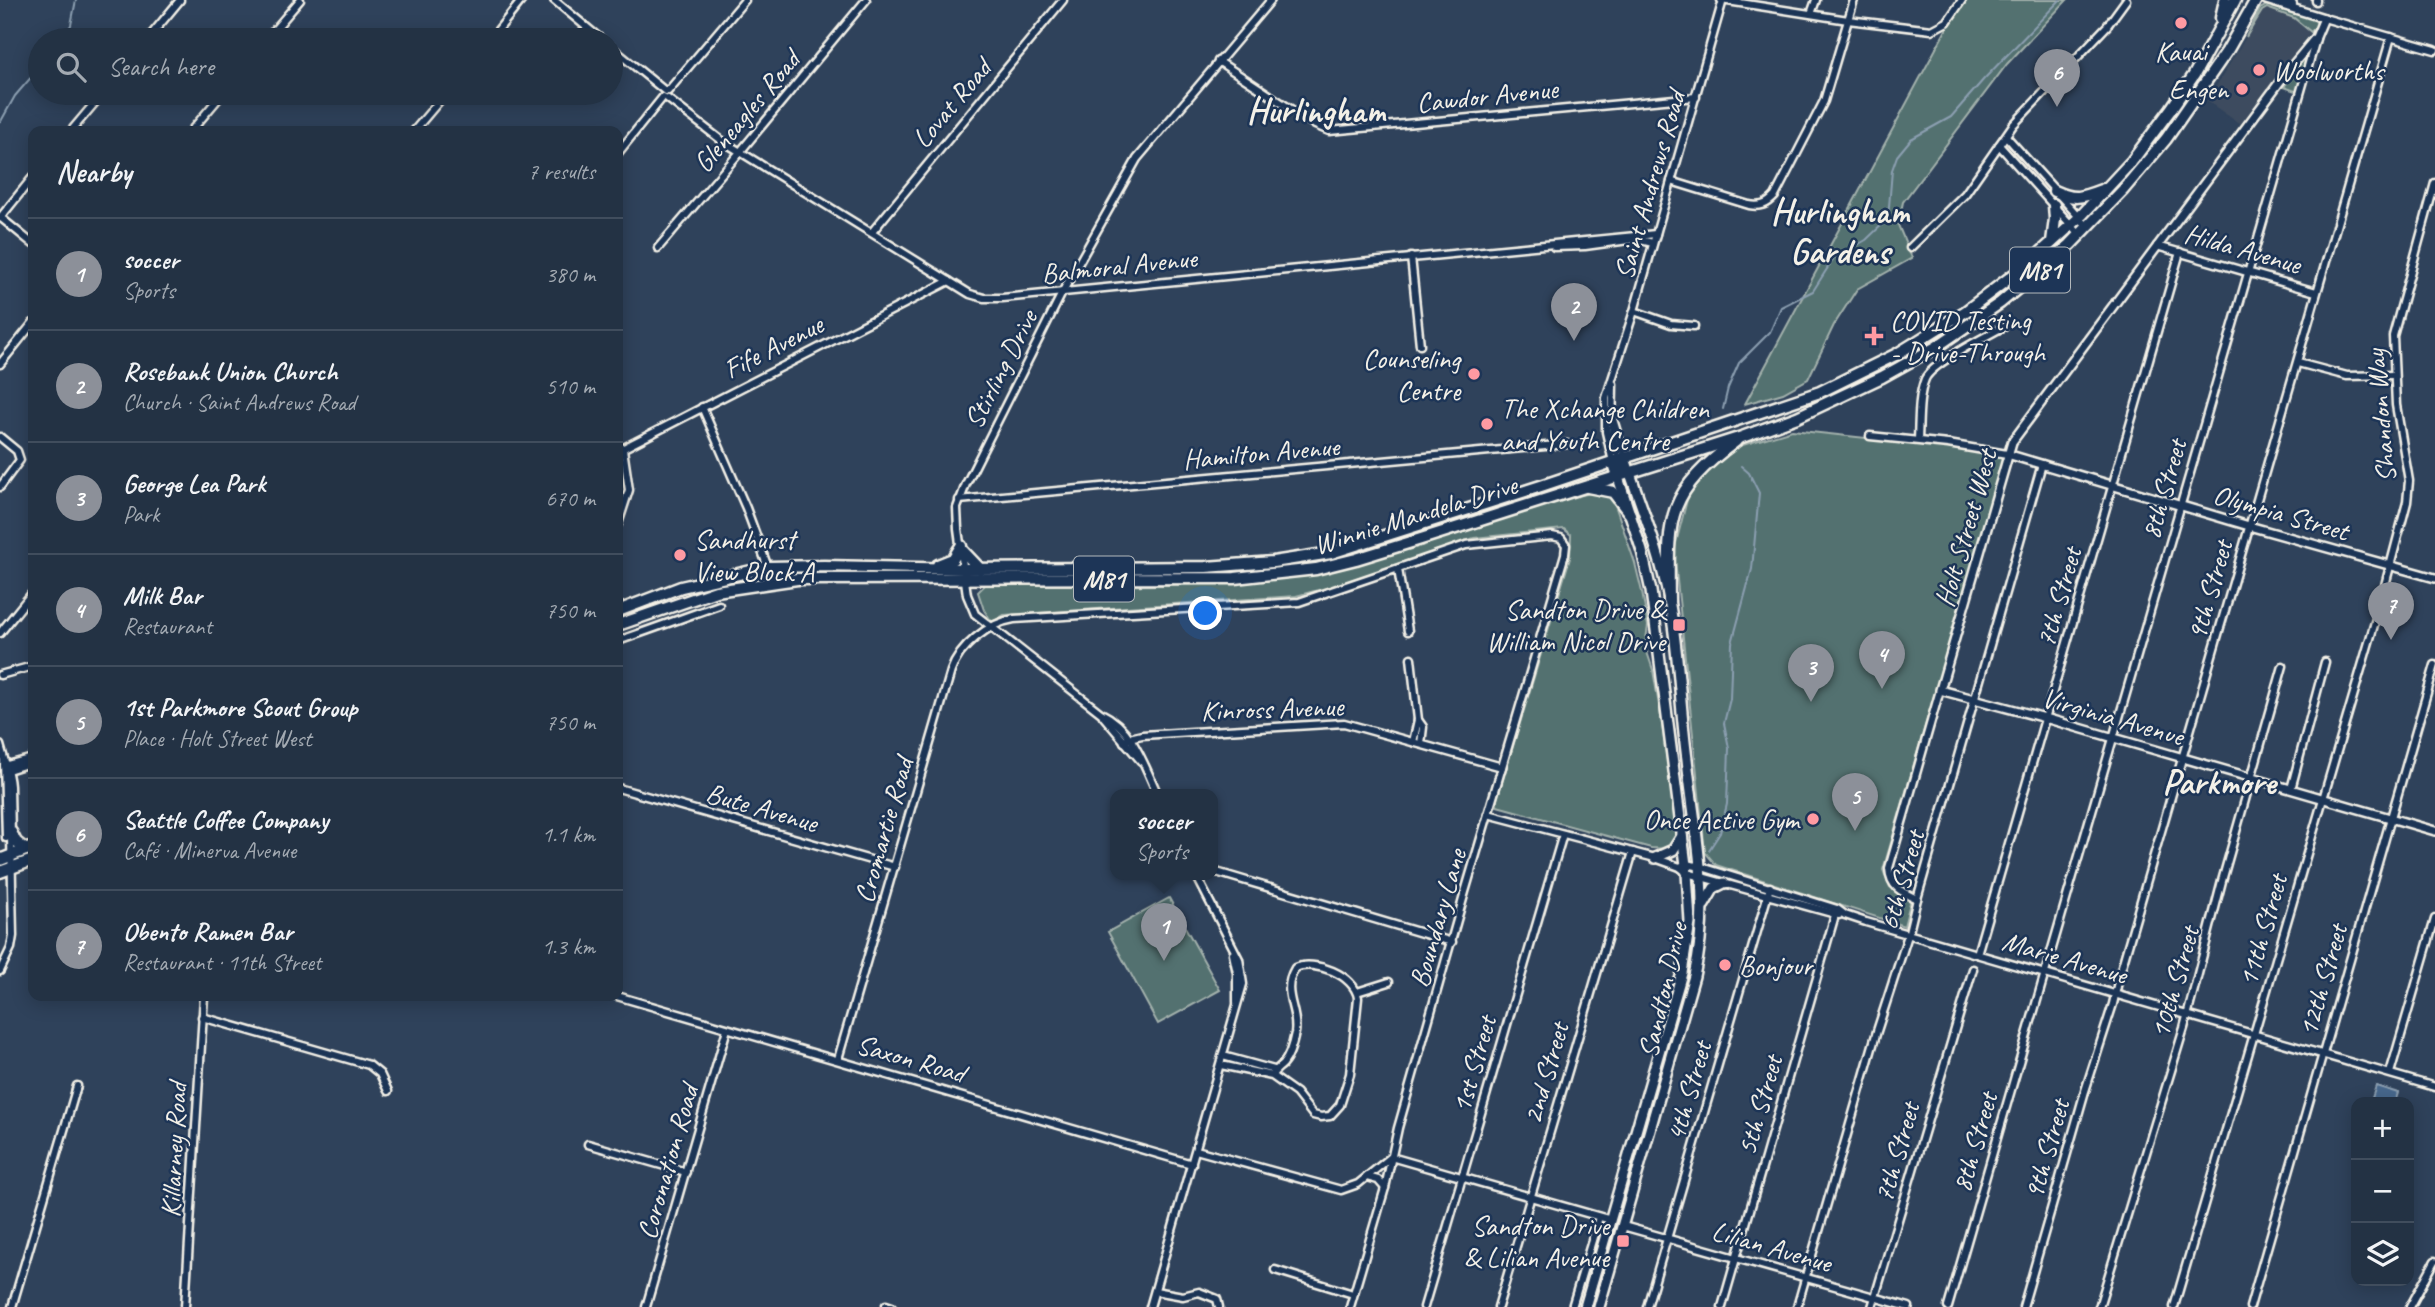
<!DOCTYPE html>
<html lang="en">
<head>
<meta charset="utf-8">
<style>
	:root { --surface:#233244; --page:#2f3e4f; --text:#f1f3f6; --muted:#a3aab2; --line:#404d5d; --accent:#8c9099 }
	body { margin:0; font-family:Caveat,sans-serif; background:var(--page); color:var(--text) }
	.controls { position:absolute; right:21px; bottom:21px; display:grid; overflow:hidden; border-radius:14px; box-shadow:0 4px 18px #0003 }
	.controls button { width:63px; height:63px; display:grid; place-items:center; padding:0; border:0; border-bottom:2px solid var(--line); background:var(--surface); color:var(--text); font:35px sans-serif }
	.you { position:absolute; left:1206px; top:614px; width:24px; height:24px; margin:-18px; border:5px solid #fff; border-radius:50%; background:#1a73e8; box-shadow:0 0 0 10px #1a73e833 }
	.badge { display:grid; place-items:center; width:46px; height:46px; border-radius:50%; background:var(--accent); color:#fff; font-size:23px; font-weight:700 }
	.pin { position:absolute; translate:-50% -58px; filter:drop-shadow(0 2px 4px #0008) }
	.pin::after { content:''; position:absolute; top:37px; width:24px; height:21px; background:inherit; clip-path:polygon(0 0,100% 0,50% 100%) }
	.popup { position:absolute; left:1110px; top:789px; width:108px; height:91px; box-sizing:border-box; display:grid; place-content:center; border-radius:14px; background:var(--surface); filter:drop-shadow(0 2px 5px #0005); font-size:23px; white-space:nowrap; color:var(--muted) }
	.popup b { font-size:26px; color:var(--text) }
	.popup::after { content:''; position:absolute; left:50%; top:100%; margin-left:-14px; border:14px solid transparent; border-top-color:var(--surface) }
	.list { margin:0; padding:0; list-style:none }
	h2 { display:flex; justify-content:space-between; align-items:center; height:91px; margin:0; padding:0 28px; font-size:30px }
	h2 small { font-size:23px; font-weight:400; color:var(--muted) }
	.list li { display:grid; grid-template-columns:46px 1fr auto; gap:21px; align-items:center; box-sizing:border-box; height:112px; padding:0 28px; border-top:2px solid var(--line) }
	.list b { display:block; font-size:26px; white-space:nowrap }
	.list p { margin:0; font-size:23px; white-space:nowrap; color:var(--muted) }
	.list em { font-size:23px; font-style:normal; color:var(--muted) }
	.icon { flex:none; width:38px; height:38px; fill:none; stroke:currentColor; stroke-width:2; stroke-linecap:round; stroke-linejoin:round }
	.map { position:relative; flex:none; width:2435px; height:1307px; overflow:hidden }
	.search { position:absolute; background:var(--surface); box-shadow:0 4px 18px #0003; left:28px; top:28px; width:595px; height:77px; display:flex; align-items:center; gap:18px; box-sizing:border-box; padding:0 24px; border-radius:38px; color:var(--muted); font-size:26px }
	.panel { position:absolute; background:var(--surface); box-shadow:0 4px 18px #0003; left:28px; top:126px; width:595px; height:875px; border-radius:14px }
	.map>svg:first-child { display:block }
	.built { fill:#3c4b5e }
	.green { fill:#527170; stroke:#a3b1ac; stroke-width:2 }
	.water { fill:#47688d; stroke:#8c9fb1; stroke-width:2 }
	.lines { fill:none; stroke-linecap:round; stroke-linejoin:round }
	.stream { stroke:#8c9fb1; stroke-width:2 }
	.minor-casing { stroke:#f4f1e8; stroke-width:11 }
	.tertiary-casing { stroke:#f4f1e8; stroke-width:12 }
	.secondary-casing { stroke:#f4f1e8; stroke-width:14 }
	.primary-casing { stroke:#f4f1e8; stroke-width:15 }
	.minor { stroke:#1d3557; stroke-width:6 }
	.tertiary { stroke:#1d3557; stroke-width:7 }
	.secondary { stroke:#1d3557; stroke-width:9 }
	.primary { stroke:#1d3557; stroke-width:10 }
	.poi-dot { fill:#ff9aa2; stroke:#1d3557; stroke-width:2.5 }
	.labels { text-anchor:middle; stroke-width:5; stroke-linejoin:round; paint-order:stroke }
	.shield { fill:#1d3557; stroke:#b4b9bc; stroke-width:2 }
	.shield-label { font-size:26px; font-weight:bold; fill:#f4f1e8 }
	.poi-label { font-size:28px; fill:#f4f1e8; stroke:#1d3557; text-anchor:start }
	.street-label { font-size:28px; fill:#f4f1e8; stroke:#1d3557 }
	.district-label { font-size:35px; font-weight:bold; fill:#f4f1e8; stroke:#1d3557 }
</style>
</head>
<body>
<div class="map">
<svg width="2435" height="1307" viewBox="0 0 2435 1307">
	<rect width="100%" height="100%" fill="#2f425b"/>
	<filter id="ink" filterUnits="userSpaceOnUse"><feTurbulence type="fractalNoise" baseFrequency=".0143" numOctaves="2"/><feDisplacementMap in="SourceGraphic" scale="14" xChannelSelector="R" yChannelSelector="G"/><feConvolveMatrix kernelMatrix="1 2 1 2 8 2 1 2 1" color-interpolation-filters="sRGB"/></filter>
	<g filter="url(#ink)">
		<path class="built" d="M2267,8L2294,18L2311,32L2240,124L2207,101L2262,11Z"/>
		<g class="green">
			<path d="M1962,0H2067L2007,64L1903,202L1898,225L1912,258L1857,289L1834,325L1808,379L1783,393L1745,404Z"/>
			<path d="M2267,5L2314,17L2317,25L2311,32L2294,18L2267,8L2262,11L2246,37L2260,9Z"/>
			<path d="M2311,48L2298,92L2284,87Z"/>
			<path d="M1792,430L2005,453L1883,870L1890,887L1911,899L1904,926L1716,865L1705,852L1674,551L1691,484L1733,448Z"/>
			<path d="M1595,492L1605,494L1613,499L1635,563L1642,592L1648,626L1645,646L1653,670L1661,717L1676,827V839L1667,849L1651,848L1497,806V799L1570,558L1571,535L1564,529L1474,538L1337,585L1296,596L1004,615L992,622L984,610L978,592L986,584C1107,584 1235,593 1353,565L1560,500Z"/>
			<path d="M1169,898L1220,990L1158,1024L1108,932Z"/>
		</g>
		<path class="water" d="M2376,1086L2398,1093L2395,1102L2371,1101Z"/>
		<g class="lines">
			<g class="stream">
				<path d="M61,40L71,25L76,0"/>
				<path d="M0,123L15,96L40,67"/>
				<path d="M1723,409L1728,388L1739,363L1770,332L1781,307L1813,291L1834,258L1866,240L1888,219L1892,170L1897,156L1911,139L1951,117L1984,79L2060,0"/>
				<path d="M1709,850L1720,833L1727,804L1729,748L1724,723L1730,699L1732,643L1752,569L1759,493L1749,473L1741,466"/>
			</g>
			<defs>
				<g id="minor">
					<path d="M554,0L602,40"/>
					<path d="M1721,0L1848,20L1932,30L1947,22L1962,0"/>
					<path d="M2316,1V0"/>
					<path d="M1811,14L1816,0"/>
					<path d="M2324,18L2435,50"/>
					<path d="M147,40L180,0"/>
					<path d="M266,40L300,0"/>
					<path d="M490,40L522,0"/>
					<path d="M611,47L665,91"/>
					<path d="M1218,61L1315,125L1329,131L1696,97"/>
					<path d="M668,91L745,0"/>
					<path d="M668,99L721,140L970,294L984,298H1002L1656,234"/>
					<path d="M71,131L103,93"/>
					<path d="M191,131L223,93"/>
					<path d="M414,131L446,93"/>
					<path d="M2006,136L2088,227"/>
					<path d="M1999,145L2080,235"/>
					<path d="M618,153L663,97"/>
					<path d="M1671,181L1749,205C1760,207 1767,205 1775,196L1824,101L1854,0"/>
					<path d="M0,217L33,244"/>
					<path d="M0,218L33,177"/>
					<path d="M872,232L1063,0"/>
					<path d="M2157,246L2316,292"/>
					<path d="M1554,247L1585,246L1636,239L1653,243"/>
					<path d="M658,248L740,152L866,0"/>
					<path d="M1910,248L1965,194L2013,125L2107,26L2126,0"/>
					<path d="M1411,257L1420,345"/>
					<path d="M1634,311L1671,324L1694,326"/>
					<path d="M2298,363L2347,376L2393,375"/>
					<path d="M0,364L33,323"/>
					<path d="M1613,384L1612,434L1623,474"/>
					<path d="M702,407L746,508L773,581"/>
					<path d="M1613,419L1625,458"/>
					<path d="M1870,436L1948,444L2007,454"/>
					<path d="M0,437L17,451L20,460L0,487"/>
					<path d="M1918,440C1919,421 1918,396 1925,379C1932,363 1987,336 2003,327"/>
					<path d="M618,451L949,281"/>
					<path d="M1613,462L1606,432V398L1634,311L1723,0"/>
					<path d="M959,500L1567,444"/>
					<path d="M618,524L629,490L623,449"/>
					<path d="M1398,569L1408,631"/>
					<path d="M0,633L33,592"/>
					<path d="M618,641L719,605"/>
					<path d="M1411,658L1418,720L1423,727L1421,744"/>
					<path d="M0,675L33,666"/>
					<path d="M1103,716L1141,761"/>
					<path d="M1124,742L1129,738L1142,735L1344,723L1502,767"/>
					<path d="M1413,742L1418,720"/>
					<path d="M0,745C4,760 9,771 10,786L13,936L11,948L0,971"/>
					<path d="M4,760L6,838"/>
					<path d="M4,766L33,758"/>
					<path d="M5,771L33,762"/>
					<path d="M618,788L895,867"/>
					<path d="M2291,789L2325,662"/>
					<path d="M1158,795C1144,765 1133,728 1101,713L975,614L967,595L958,529L957,508L966,484L1063,291L1137,159L1271,0"/>
					<path d="M1488,814L1655,858L1680,867L1687,873L1839,915"/>
					<path d="M1680,867L1686,864L1702,867L1837,909L1845,915L1866,922L2435,1087"/>
					<path d="M1213,871L1452,942"/>
					<path d="M1917,899C1901,892 1890,887 1889,868L1940,690"/>
					<path d="M1233,954L1237,973V1002"/>
					<path d="M1977,954L2180,252"/>
					<path d="M1357,992L1389,982"/>
					<path d="M617,996L1192,1164"/>
					<path d="M202,1017L369,1065L380,1074L388,1091"/>
					<path d="M1223,1056L1274,1070"/>
					<path d="M838,1059L951,671C959,647 988,623 1014,619L1299,602L1466,545L1552,536L1561,538L1566,545L1565,554L1465,892L1398,1128L1385,1188L1350,1307"/>
					<path d="M1221,1065L1272,1076L1296,1093L1313,1115L1321,1117L1330,1116L1340,1105L1350,1074L1358,998C1355,975 1314,959 1295,968C1280,993 1299,1010 1295,1033C1293,1043 1290,1056 1283,1064C1278,1069 1275,1069 1272,1076"/>
					<path d="M2390,1073L2435,919"/>
					<path d="M588,1144L686,1172"/>
					<path d="M1196,1150L1341,1190L1358,1184L1391,1157L1611,1220"/>
					<path d="M1367,1177L1378,1180L1385,1188"/>
					<path d="M1623,1226L1909,1307"/>
					<path d="M1275,1270L1353,1294"/>
					<path d="M1155,1291L1183,1296L1199,1292L1217,1299L1219,1307"/>
					<path d="M886,1305L892,1307"/>
					<path d="M12,1307L77,1086"/>
					<path d="M185,1307L204,996"/>
					<path d="M646,1307L727,1029"/>
					<path d="M1150,1307L1243,984L1239,959L1196,875"/>
					<path d="M1424,1307L1563,834"/>
					<path d="M1498,1307L1633,852"/>
					<path d="M1572,1307L1599,1217"/>
					<path d="M1647,1307L1770,887"/>
					<path d="M1722,1307L1835,915"/>
					<path d="M1797,1307L1877,1031L1909,932L1917,899L2042,464"/>
					<path d="M1872,1307L1973,969"/>
					<path d="M1948,1307L2316,39"/>
					<path d="M2023,1307L2085,1091L2113,1004L2120,973L2391,37"/>
					<path d="M2099,1307L2184,1028L2222,881L2283,666"/>
					<path d="M2174,1307L2379,608L2407,502L2409,481L2396,405L2393,336L2435,183"/>
					<path d="M2250,1307L2435,665"/>
					<path d="M2410,1307L2435,1261"/>
				</g>
				<g id="tertiary">
					<path d="M2266,0L2324,18"/>
					<path d="M2324,18L2316,37L2287,72L2012,442L1940,690L2045,718L2435,831"/>
					<path d="M2007,454L2249,526L2435,578"/>
				</g>
				<g id="secondary">
					<path d="M1655,858L1673,850L1682,836"/>
					<path d="M1704,905L1714,888L1724,883"/>
					<path d="M1585,1307L1682,973L1690,922L1687,873L1651,591L1642,551L1613,462"/>
					<path d="M1599,1307L1694,976C1712,900 1695,835 1687,759C1680,707 1679,652 1669,600C1660,551 1640,505 1625,458"/>
				</g>
				<g id="primary">
					<path d="M2286,0L2291,5"/>
					<path d="M2221,18L2225,0"/>
					<path d="M2054,191C2076,201 2083,197 2104,189"/>
					<path d="M2052,242L2055,219L2054,205"/>
					<path d="M1588,487L1613,492L1630,514"/>
					<path d="M961,549L980,569"/>
					<path d="M938,565L953,559L961,546"/>
					<path d="M1669,601C1668,517 1665,494 1736,441"/>
					<path d="M618,611L681,587L769,567L824,566L964,569L1206,567L1273,562L1331,553L1544,485L1820,392L1897,354L1966,311L2028,264L2079,218L2132,161L2171,109L2194,75L2235,0"/>
					<path d="M618,625L716,591L797,579L1235,578L1316,569L1356,559L1421,539L1742,437L1797,417L1882,377L1936,347L2000,303L2070,245L2123,190L2166,139L2227,51L2256,0"/>
					<path d="M11,832L16,842L26,850"/>
					<path d="M0,860L33,847"/>
					<path d="M0,872L33,860"/>
				</g>
			</defs>
			<use href="#minor" class="minor-casing"/>
			<use href="#tertiary" class="tertiary-casing"/>
			<use href="#secondary" class="secondary-casing"/>
			<use href="#primary" class="primary-casing"/>
			<use href="#minor" class="minor"/>
			<use href="#tertiary" class="tertiary"/>
			<use href="#secondary" class="secondary"/>
			<use href="#primary" class="primary"/>
		</g>
	</g>
	<g class="poi-dot">
		<circle cx="2181" cy="23" r="7"/>
		<circle cx="2259" cy="70" r="7"/>
		<circle cx="2242" cy="89" r="7"/>
		<path d="M1870.5 325.5h7v7h7v7h-7v7h-7v-7h-7v-7h7z"/>
		<circle cx="1474" cy="374" r="7"/>
		<circle cx="1487" cy="424" r="7"/>
		<circle cx="680" cy="555" r="7"/>
		<rect x="1672" y="618" width="14" height="14" rx="3.5"/>
		<circle cx="1813" cy="819" r="7"/>
		<circle cx="1725" cy="965" r="7"/>
		<rect x="1616" y="1234" width="14" height="14" rx="3.5"/>
	</g>
	<g class="labels">
		<g class="shield">
			<rect x="2010" y="247.5" width="60" height="45" rx="5"/>
			<rect x="1074" y="556.5" width="60" height="45" rx="5"/>
		</g>
		<g class="shield-label">
			<text x="2040" y="279">M81</text>
			<text x="1104" y="588">M81</text>
		</g>
		<g class="poi-label">
			<text x="2181" y="61" text-anchor="middle">Kauai</text>
			<text x="2273" y="80">Woolworths</text>
			<text x="2228" y="99" text-anchor="end">Engen</text>
			<text x="1890" y="330">COVID Testing<tspan x="1890" dy="32">- Drive-Through</tspan></text>
			<text x="1460" y="368" text-anchor="end">Counseling<tspan x="1460" dy="32">Centre</tspan></text>
			<text x="1501" y="418">The Xchange Children<tspan x="1501" dy="32">and Youth Centre</tspan></text>
			<text x="694" y="549">Sandhurst<tspan x="694" dy="32">View Block A</tspan></text>
			<text x="1665" y="619" text-anchor="end">Sandton Drive &amp;<tspan x="1665" dy="32">William Nicol Drive</tspan></text>
			<text x="1799" y="829" text-anchor="end">Once Active Gym</text>
			<text x="1739" y="975">Bonjour</text>
			<text x="1609" y="1235" text-anchor="end">Sandton Drive<tspan x="1609" dy="32">&amp; Lilian Avenue</tspan></text>
		</g>
		<g class="street-label">
			<text transform="translate(1487 95) rotate(-6)" y="10">Cawdor Avenue</text>
			<text transform="translate(951 103) rotate(-50)" y="10">Lovat Road</text>
			<text transform="translate(746 111) rotate(-50)" y="10">Gleneagles Road</text>
			<text transform="translate(1649 185) rotate(-74)" y="10">Saint Andrews Road</text>
			<text transform="translate(2243 248) rotate(16)" y="10">Hilda Avenue</text>
			<text transform="translate(1119 265) rotate(-6)" y="10">Balmoral Avenue</text>
			<text transform="translate(773 346) rotate(-27)" y="10">Fife Avenue</text>
			<text transform="translate(1000 369) rotate(-63)" y="10">Stirling Drive</text>
			<text transform="translate(2380 416) rotate(-95)" y="10">Shandon Way</text>
			<text transform="translate(1261 452) rotate(-5)" y="10">Hamilton Avenue</text>
			<text transform="translate(2163 489) rotate(-74)" y="10">8th Street</text>
			<text transform="translate(2281 512) rotate(16)" y="10">Olympia Street</text>
			<text transform="translate(1415 514) rotate(-17)" y="10">Winnie Mandela Drive</text>
			<text transform="translate(1965 528) rotate(-74)" y="10">Holt Street West</text>
			<text transform="translate(2209 590) rotate(-74)" y="10">9th Street</text>
			<text transform="translate(2058 597) rotate(-74)" y="10">7th Street</text>
			<text transform="translate(1272 708) rotate(-2)" y="10">Kinross Avenue</text>
			<text transform="translate(2113 716) rotate(16)" y="10">Virginia Avenue</text>
			<text transform="translate(762 807) rotate(16)" y="10">Bute Avenue</text>
			<text transform="translate(883 830) rotate(-74)" y="10">Cromartie Road</text>
			<text transform="translate(1901 880) rotate(-74)" y="10">6th Street</text>
			<text transform="translate(1437 918) rotate(-74)" y="10">Boundary Lane</text>
			<text transform="translate(2262 930) rotate(-74)" y="10">11th Street</text>
			<text transform="translate(2065 957) rotate(16)" y="10">Marie Avenue</text>
			<text transform="translate(2322 980) rotate(-74)" y="10">12th Street</text>
			<text transform="translate(2174 982) rotate(-74)" y="10">10th Street</text>
			<text transform="translate(1662 990) rotate(-77)" y="10">Sandton Drive</text>
			<text transform="translate(911 1058) rotate(16)" y="10">Saxon Road</text>
			<text transform="translate(1473 1064) rotate(-74)" y="10">1st Street</text>
			<text transform="translate(1545 1073) rotate(-74)" y="10">2nd Street</text>
			<text transform="translate(1688 1091) rotate(-74)" y="10">4th Street</text>
			<text transform="translate(1759 1105) rotate(-74)" y="10">5th Street</text>
			<text transform="translate(1974 1142) rotate(-74)" y="10">8th Street</text>
			<text transform="translate(2046 1149) rotate(-74)" y="10">9th Street</text>
			<text transform="translate(173 1150) rotate(-87)" y="10">Killarney Road</text>
			<text transform="translate(1896 1152) rotate(-74)" y="10">7th Street</text>
			<text transform="translate(667 1162) rotate(-74)" y="10">Coronation Road</text>
			<text transform="translate(1772 1246) rotate(16)" y="10">Lilian Avenue</text>
		</g>
		<g class="district-label">
			<text x="1316" y="122">Hurlingham</text>
			<text x="1840" y="223">Hurlingham<tspan x="1840" dy="40">Gardens</tspan></text>
			<text x="2219" y="794">Parkmore</text>
		</g>
	</g>
</svg>
<div class="controls">
<button>+</button>
<button>−</button>
<button><svg class="icon" aria-label="layers" viewBox="0 0 24 24"><path d="M12 4l9 5-9 5-9-5zM3 14l9 5 9-5"/></svg></button>
</div>
<div class="you"></div>
<div class="pin badge" style="left:1164px;top:961px">1</div>
<div class="popup"><b>soccer</b>Sports</div>
<div class="pin badge" style="left:1574px;top:341px">2</div>
<div class="pin badge" style="left:1811px;top:702px">3</div>
<div class="pin badge" style="left:1882px;top:689px">4</div>
<div class="pin badge" style="left:1855px;top:831px">5</div>
<div class="pin badge" style="left:2057px;top:107px">6</div>
<div class="pin badge" style="left:2391px;top:640px">7</div>
<div class="search"><svg class="icon" aria-label="search" viewBox="0 0 24 24"><circle cx="10" cy="10" r="6"/><path d="M15 15l6 6"/></svg>Search here</div>
<section class="panel">
<h2>Nearby<small>7 results</small></h2>
<ul class="list">
<li><span class="badge">1</span><div><b>soccer</b><p>Sports</p></div><em>380 m</em></li>
<li><span class="badge">2</span><div><b>Rosebank Union Church</b><p>Church · Saint Andrews Road</p></div><em>510 m</em></li>
<li><span class="badge">3</span><div><b>George Lea Park</b><p>Park</p></div><em>670 m</em></li>
<li><span class="badge">4</span><div><b>Milk Bar</b><p>Restaurant</p></div><em>750 m</em></li>
<li><span class="badge">5</span><div><b>1st Parkmore Scout Group</b><p>Place · Holt Street West</p></div><em>750 m</em></li>
<li><span class="badge">6</span><div><b>Seattle Coffee Company</b><p>Café · Minerva Avenue</p></div><em>1.1 km</em></li>
<li><span class="badge">7</span><div><b>Obento Ramen Bar</b><p>Restaurant · 11th Street</p></div><em>1.3 km</em></li>
</ul>
</section>
</div>
</body>
</html>
